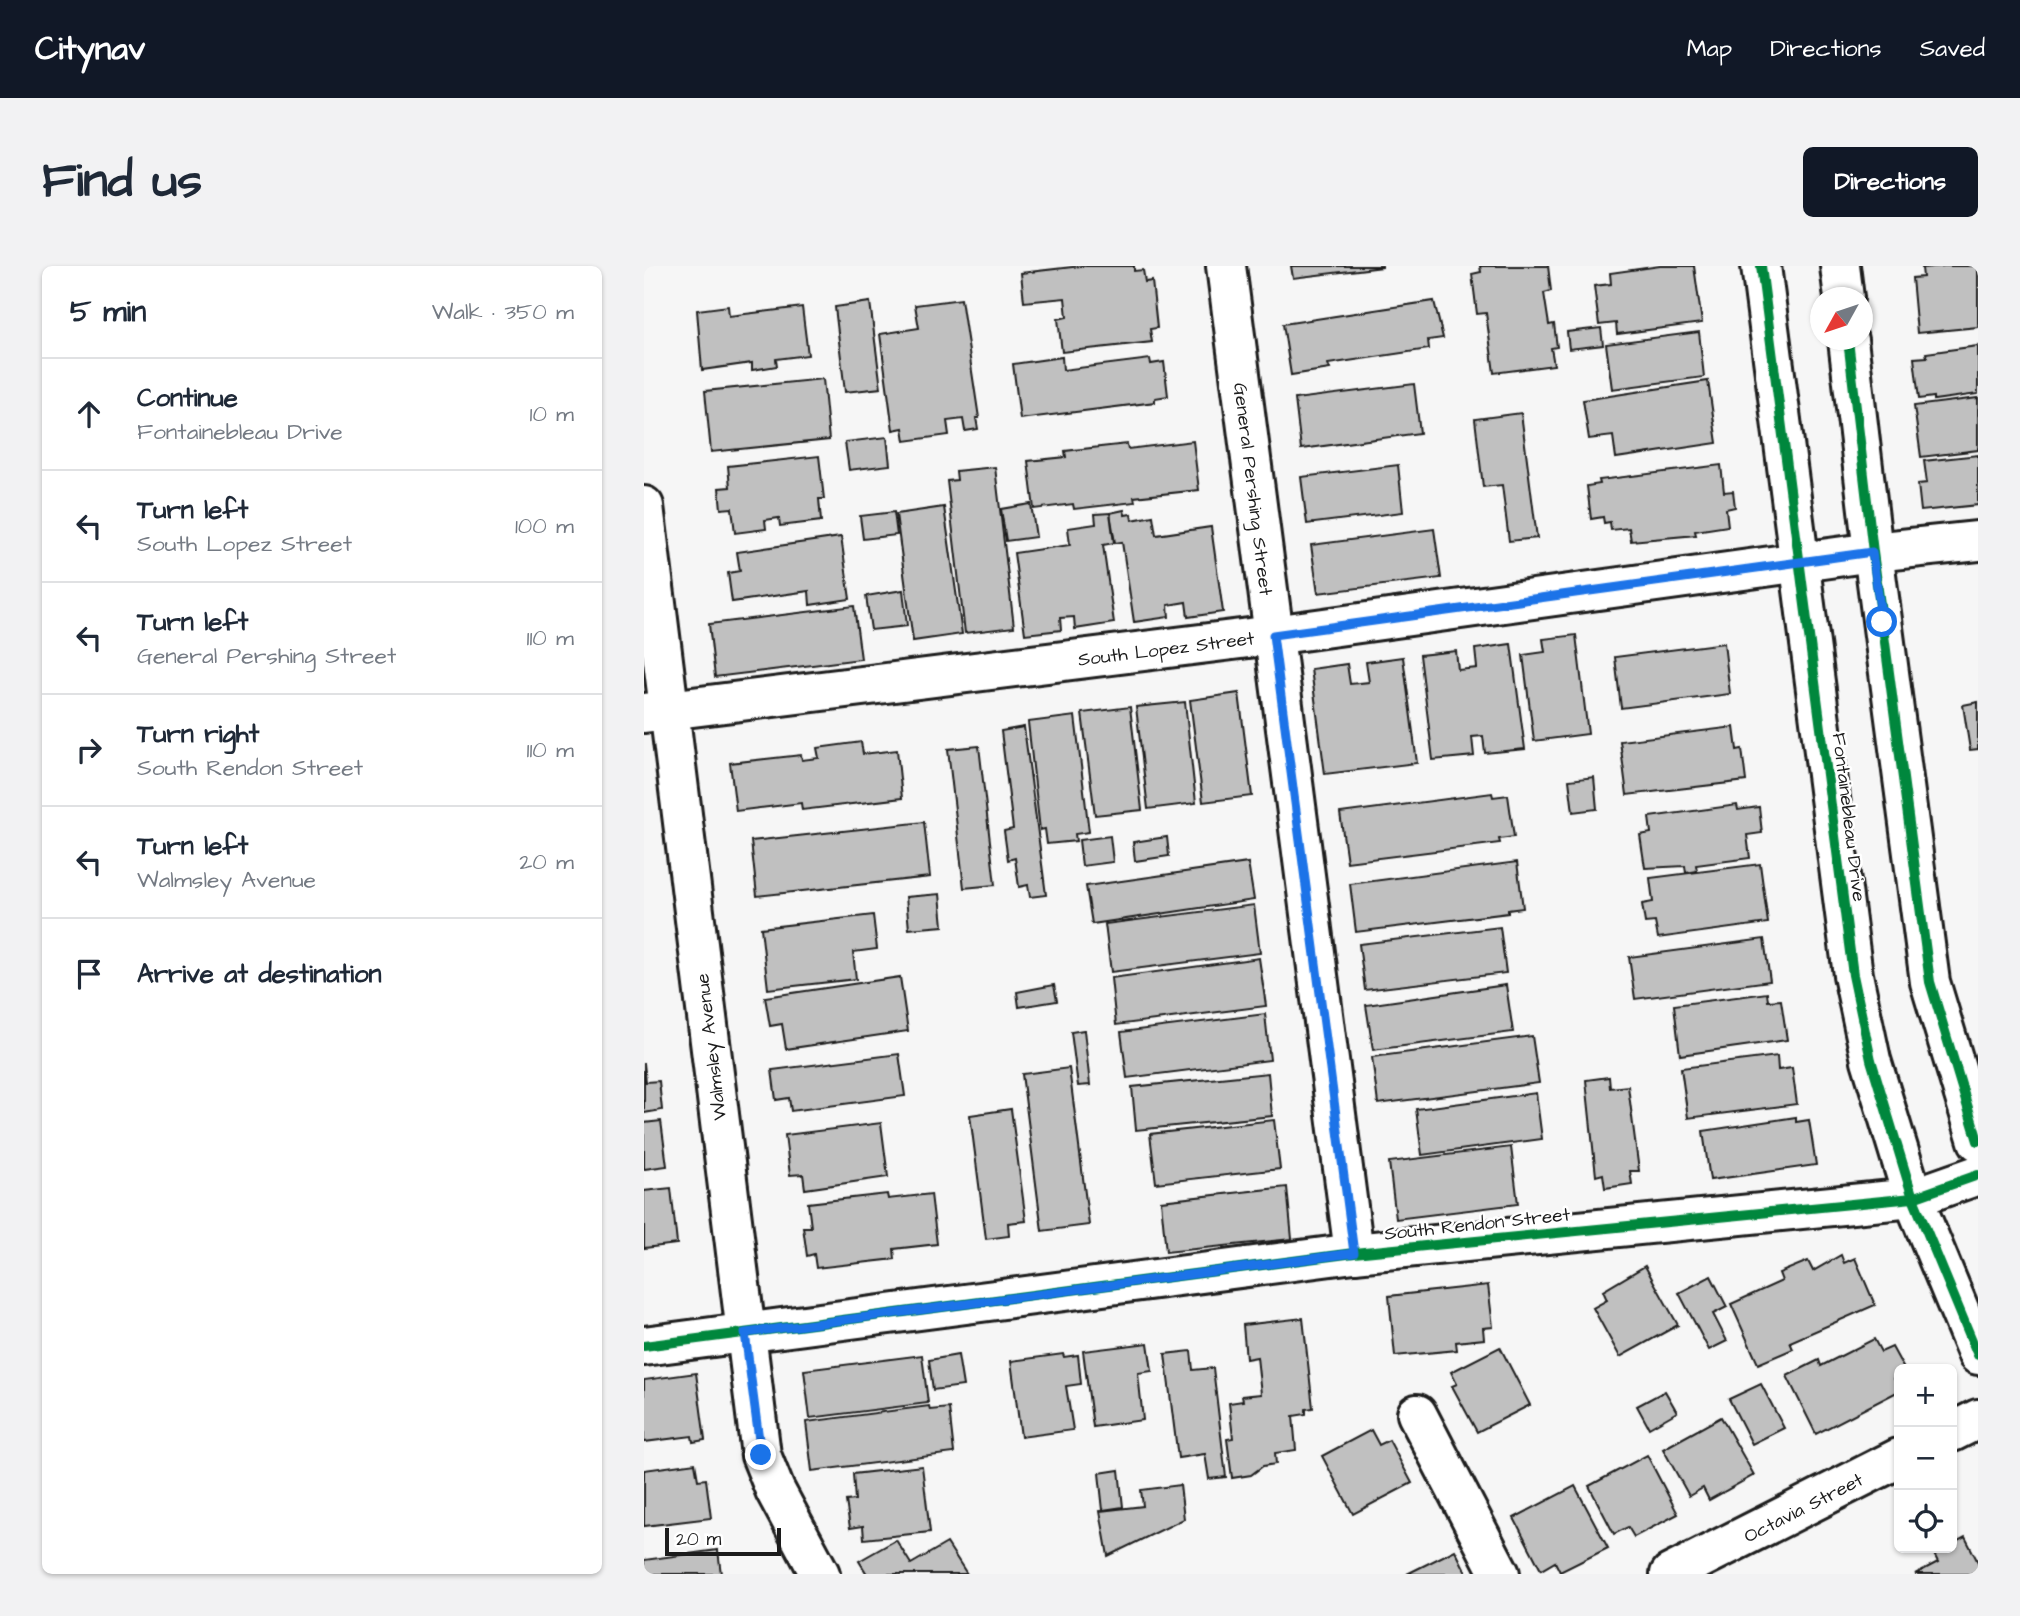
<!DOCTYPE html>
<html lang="en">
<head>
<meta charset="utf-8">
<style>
	:root { --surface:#fff; --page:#f2f2f3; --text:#1f2937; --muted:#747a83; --line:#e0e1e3; --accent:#111827 }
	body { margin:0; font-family:"Architects Daughter",sans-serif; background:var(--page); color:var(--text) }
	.controls { position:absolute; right:21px; bottom:21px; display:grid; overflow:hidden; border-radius:10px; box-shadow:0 2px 5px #0004 }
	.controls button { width:63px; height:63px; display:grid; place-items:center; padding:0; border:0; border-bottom:2px solid var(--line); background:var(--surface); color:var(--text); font:35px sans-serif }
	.compass { position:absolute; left:1166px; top:21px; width:63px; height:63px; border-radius:50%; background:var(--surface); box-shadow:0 2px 5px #0004; rotate:230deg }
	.scale { position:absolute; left:21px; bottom:18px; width:116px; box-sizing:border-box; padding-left:7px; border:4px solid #1c1c1c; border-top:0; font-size:19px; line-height:24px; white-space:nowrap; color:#1c1c1c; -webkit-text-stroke:5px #fff; paint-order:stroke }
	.stop { position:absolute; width:21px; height:21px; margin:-16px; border:5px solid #1a73e8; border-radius:50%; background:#fff }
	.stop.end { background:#1a73e8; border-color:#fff; box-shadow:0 2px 7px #0008 }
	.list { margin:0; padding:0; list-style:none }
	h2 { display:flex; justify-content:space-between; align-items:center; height:91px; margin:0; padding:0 28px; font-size:30px }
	h2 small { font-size:23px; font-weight:400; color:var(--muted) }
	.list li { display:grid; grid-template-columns:46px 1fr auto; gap:21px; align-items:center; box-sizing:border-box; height:112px; padding:0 28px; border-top:2px solid var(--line) }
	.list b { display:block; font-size:26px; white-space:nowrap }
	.list p { margin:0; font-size:23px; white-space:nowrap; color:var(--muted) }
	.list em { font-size:23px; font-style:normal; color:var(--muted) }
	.icon { flex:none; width:38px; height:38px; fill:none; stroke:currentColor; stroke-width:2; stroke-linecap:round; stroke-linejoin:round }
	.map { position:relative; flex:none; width:1334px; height:1308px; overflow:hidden; border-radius:10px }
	header { display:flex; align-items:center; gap:42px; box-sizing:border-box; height:98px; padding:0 35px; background:var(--accent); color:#fff }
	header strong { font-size:33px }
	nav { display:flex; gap:38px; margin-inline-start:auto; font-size:24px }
	.intro { display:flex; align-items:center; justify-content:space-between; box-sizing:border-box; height:168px; padding:0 42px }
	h1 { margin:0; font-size:49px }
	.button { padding:18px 32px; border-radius:10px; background:var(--accent); color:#fff; font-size:24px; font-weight:700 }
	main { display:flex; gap:42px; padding:0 42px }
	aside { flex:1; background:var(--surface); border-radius:10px; box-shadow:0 2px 5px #0004 }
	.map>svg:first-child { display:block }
	.building { fill:#c0c0c0; stroke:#1c1c1c; stroke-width:2 }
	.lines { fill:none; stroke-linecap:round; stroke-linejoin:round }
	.minor-casing { stroke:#1c1c1c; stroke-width:44 }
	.minor { stroke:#fff; stroke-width:38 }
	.cycleway-casing { stroke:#fff; stroke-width:15 }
	.cycleway { stroke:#00873e; stroke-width:10 }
	.route { stroke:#1a73e8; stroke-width:9 }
	.labels { text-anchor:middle; stroke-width:5; stroke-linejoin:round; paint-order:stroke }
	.street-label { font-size:19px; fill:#1c1c1c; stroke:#fff }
</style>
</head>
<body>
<header>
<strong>Citynav</strong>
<nav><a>Map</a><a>Directions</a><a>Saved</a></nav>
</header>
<div class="intro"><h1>Find us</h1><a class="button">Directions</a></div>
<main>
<aside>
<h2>5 min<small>Walk · 350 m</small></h2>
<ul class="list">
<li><svg class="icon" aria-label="ahead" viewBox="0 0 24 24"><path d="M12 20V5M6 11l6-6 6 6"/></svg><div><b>Continue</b><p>Fontainebleau Drive</p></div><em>10 m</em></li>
<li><svg class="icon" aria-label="left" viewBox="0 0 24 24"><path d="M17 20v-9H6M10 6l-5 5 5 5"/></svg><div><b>Turn left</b><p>South Lopez Street</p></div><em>100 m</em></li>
<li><svg class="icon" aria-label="left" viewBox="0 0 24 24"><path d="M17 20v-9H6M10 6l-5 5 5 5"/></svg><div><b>Turn left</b><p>General Pershing Street</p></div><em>110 m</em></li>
<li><svg class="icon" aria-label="right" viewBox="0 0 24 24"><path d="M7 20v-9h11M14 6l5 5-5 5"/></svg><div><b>Turn right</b><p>South Rendon Street</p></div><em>110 m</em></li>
<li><svg class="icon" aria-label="left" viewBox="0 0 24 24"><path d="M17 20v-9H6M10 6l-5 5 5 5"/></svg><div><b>Turn left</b><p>Walmsley Avenue</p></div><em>20 m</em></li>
<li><svg class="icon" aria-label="arrive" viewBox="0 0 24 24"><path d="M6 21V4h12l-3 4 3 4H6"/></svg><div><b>Arrive at destination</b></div></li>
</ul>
</aside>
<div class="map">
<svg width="1334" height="1308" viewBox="0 0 1334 1308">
	<rect width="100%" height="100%" fill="#f6f6f6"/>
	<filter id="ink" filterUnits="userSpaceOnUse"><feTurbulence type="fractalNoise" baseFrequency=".0143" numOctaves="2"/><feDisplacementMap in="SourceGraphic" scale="14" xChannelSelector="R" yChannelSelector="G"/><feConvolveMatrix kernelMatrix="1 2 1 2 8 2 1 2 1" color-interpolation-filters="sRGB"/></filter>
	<g filter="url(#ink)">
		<g class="building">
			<path d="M437,0H490V5L499,4L501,16L508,15L513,62L506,63L508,76L418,86L414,53L423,51L421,32L380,36L377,7Z"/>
			<path d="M647,0H738V1L649,12Z"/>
			<path d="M836,0H904L907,25L900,27L905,59L910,58L913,81L907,82L910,99L850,107L842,47L833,48L828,8L837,6Z"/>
			<path d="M1016,0H1050L1058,57L973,68L972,57L955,59L950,20L967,18L966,7Z"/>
			<path d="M1300,0H1334V61L1273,67L1268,12L1279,11L1278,2Z"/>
			<path d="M317,33L335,152H332L334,163L321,165L319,153L303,155L305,169L261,175L259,162L249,164L236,68L275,62L271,39Z"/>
			<path d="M790,35L799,72L784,74L785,83L684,98L686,103L647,109L639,58Z"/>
			<path d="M226,36L237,122L201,126L191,41Z"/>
			<path d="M84,40L85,50L158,41L164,89L132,93L133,100L108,104V97L58,104L53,44Z"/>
			<path d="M957,62L959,79L925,83L923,66Z"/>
			<path d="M1055,66L1060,111L968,123L962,78Z"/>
			<path d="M1334,80V128L1290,134V131L1275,133L1270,92L1283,91L1282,87Z"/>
			<path d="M418,91L419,104L506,93L507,98L520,96L524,130L511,132V136L376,153L369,98Z"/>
			<path d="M179,113L185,174L67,186L61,125Z"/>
			<path d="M1064,115L1073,177L972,192L969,170L945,173L939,134Z"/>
			<path d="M770,118L776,167L657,183L651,133Z"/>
			<path d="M1334,132V184L1277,191L1270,140Z"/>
			<path d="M877,147L893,272L865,275L858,219L839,221L831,153Z"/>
			<path d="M243,171L246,199L205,204L201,176Z"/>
			<path d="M549,175L555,224L490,231L491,236L430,243L429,238L390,243L384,195L422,191L421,185L483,178L484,183Z"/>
			<path d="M1334,189V239L1277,245L1274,218L1283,217L1280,195Z"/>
			<path d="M175,190L180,233H175L177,255L136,260L135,252L121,254L122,263L91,267L88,242L77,243L75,222L86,221L84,200Z"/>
			<path d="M754,199L759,246L663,258L657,211Z"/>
			<path d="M1077,199L1080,226L1089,225L1091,241L1082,243L1084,260L1051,265L1052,269L987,275L985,262L967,264L966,256L960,257L959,251L947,253L943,220L956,218L955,214Z"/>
			<path d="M351,201L370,361L321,367L303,215L313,214L312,205Z"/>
			<path d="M387,238L392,271L362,275L357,243Z"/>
			<path d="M300,241L318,368L269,375L252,248Z"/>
			<path d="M480,244L481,249L487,248L488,254L509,250L512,269L567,261L579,346L544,351L542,336L524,339L525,351L490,356L478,276L471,277L466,247Z"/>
			<path d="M250,246L253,269L219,273L216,250Z"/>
			<path d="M466,247L470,277L459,279L470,357L431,363L430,351L416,352L417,364L381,368L370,287L426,279L424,262L452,258L451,248Z"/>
			<path d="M790,263L797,312L674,327L667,279Z"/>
			<path d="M197,271L206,333L166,339L165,325L88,336L84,307L96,305L93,286Z"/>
			<path d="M259,324L263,360L227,364L222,330Z"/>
			<path d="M210,340L217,393L71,411L65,358Z"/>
			<path d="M932,369L944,468L890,475L879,389L901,386L899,373Z"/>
			<path d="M1080,377L1086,428L977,442L971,391Z"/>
			<path d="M867,378L881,483L841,487L839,470L828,471L830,490L789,494L776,389L812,385L814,404L833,402L831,383Z"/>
			<path d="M759,391L773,497L681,508L667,403L703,398L706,418L725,416L722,396Z"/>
			<path d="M595,427L608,530L559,536L546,434Z"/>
			<path d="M541,436L552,537L504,543L492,441Z"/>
			<path d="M1334,436V483L1326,484L1319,439Z"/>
			<path d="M486,441L498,544L451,549L438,447Z"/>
			<path d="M431,450L445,566L431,568L432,575L403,578L401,563L396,564L384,456Z"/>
			<path d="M380,461L402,629L386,631L384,619L375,621L371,592L364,594L360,565L369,563L357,465Z"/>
			<path d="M1090,461L1093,484L1098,483L1102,515L983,529L976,475Z"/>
			<path d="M217,476L219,488L253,484L258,532L158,544L157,537L92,545L86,497L157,489L158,494L175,492L173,482Z"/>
			<path d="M335,480L351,619L320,622L304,483Z"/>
			<path d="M950,511L953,543L929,546L925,514Z"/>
			<path d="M848,527L849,531L864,529L870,571L855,573L856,577L703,596L696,547Z"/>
			<path d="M1093,539L1094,544L1115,541L1118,567L1103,569L1106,592L1052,599L1053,605L1042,607L1041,600L1001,602L996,569L1007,567L1005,551Z"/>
			<path d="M280,556L286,611L113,630L107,575Z"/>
			<path d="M466,570L469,596L438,600L435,574Z"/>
			<path d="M523,571L525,590L491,595L489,576Z"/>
			<path d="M873,596L879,642L864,644V647L712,666L706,618Z"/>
			<path d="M604,597L610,634L448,658L442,620Z"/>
			<path d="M1116,598L1124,657L1014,672L1011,656L1001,657L998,638L1009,636L1006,612Z"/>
			<path d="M296,628L299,660L265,663L262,631Z"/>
			<path d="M610,639L616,687L467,706L461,658Z"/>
			<path d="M229,649L233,683L209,686L212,713L124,723L117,662Z"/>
			<path d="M856,661L862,707L721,724L715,678Z"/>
			<path d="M1120,673L1126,715L991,733L985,691Z"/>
			<path d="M615,692L622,740L472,759L467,712Z"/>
			<path d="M256,711L264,765L142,783L138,758L126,760L121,731Z"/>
			<path d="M410,719L413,735L375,741L373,726Z"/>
			<path d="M862,719L869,766L729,784L722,739Z"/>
			<path d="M1123,727L1124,735L1137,734L1143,774L1036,789L1030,739Z"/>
			<path d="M621,748L626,794L483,812L477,766Z"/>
			<path d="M440,764L446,819L434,820L427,766Z"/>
			<path d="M888,770L895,817L734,838L728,791Z"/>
			<path d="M255,788L261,830L147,845L145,832L132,834L128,804Z"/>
			<path d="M1133,790L1134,804L1148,802L1153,838L1044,852L1037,802Z"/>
			<path d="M0,797L2,816L15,815L18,844L0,847Z"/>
			<path d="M425,802L445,959L398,965L378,808Z"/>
			<path d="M624,807L628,850L492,864L488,821Z"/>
			<path d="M965,811L966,822L984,820L995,905H986L988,918L961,922L959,908L952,910L942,814Z"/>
			<path d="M892,827L898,873L778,889L772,843Z"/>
			<path d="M367,843L382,955L364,957L365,970L342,973L326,849Z"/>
			<path d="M1152,851V856L1165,854L1172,899L1066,914L1059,865Z"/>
			<path d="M630,854L636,903L512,917L506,868Z"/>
			<path d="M17,855L23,900L0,903V857Z"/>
			<path d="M237,857L244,911L161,923L159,908L146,909L141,869Z"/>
			<path d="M867,881L874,938L752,953L745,896Z"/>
			<path d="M643,921L648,973L522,986L517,935Z"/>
			<path d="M27,922L33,978L0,982V925Z"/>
			<path d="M243,928L244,933L287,928L293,978L250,983L251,993L172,1002L170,988L163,990L159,961H167L164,937Z"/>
			<path d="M1197,989L1200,997L1211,992L1231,1039L1146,1076L1149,1083L1114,1098L1087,1038L1138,1015L1135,1007L1164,995L1169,1005Z"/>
			<path d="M1001,1000L1034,1059L976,1091L949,1042L963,1034L959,1025Z"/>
			<path d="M1067,1010L1083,1041L1069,1048L1083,1075L1065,1084L1035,1027Z"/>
			<path d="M844,1019L849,1061L839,1062L840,1073L812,1076L813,1084L751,1090L745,1030Z"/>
			<path d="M659,1052L669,1142L662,1143V1148L649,1150L652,1184L631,1187L632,1198L619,1200L607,1209L588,1212L583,1173L589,1172L585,1137L599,1135L598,1130L617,1128L613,1091L602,1093L599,1059Z"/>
			<path d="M1230,1073L1237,1086L1248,1081L1260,1103H1255V1110L1250,1112L1255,1125L1172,1168L1143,1110L1175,1094L1177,1100Z"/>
			<path d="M504,1077L508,1105L494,1107L499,1154L449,1161L439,1085Z"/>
			<path d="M856,1081L886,1139L833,1166L808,1120L813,1118L807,1106Z"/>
			<path d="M547,1085L549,1104L569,1102L582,1211L565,1213L561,1188L534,1192L521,1088Z"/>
			<path d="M419,1088L420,1091L434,1089L437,1118L422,1120L429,1164L377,1171L367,1095Z"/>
			<path d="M278,1089L284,1137L166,1152L160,1104Z"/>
			<path d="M314,1089L319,1120L289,1124L285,1094Z"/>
			<path d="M52,1107L61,1174L49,1176L48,1170L0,1176V1114Z"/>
			<path d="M1117,1118L1140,1162L1108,1178L1085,1133Z"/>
			<path d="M1021,1125L1033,1146L1005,1162L993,1140Z"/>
			<path d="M285,1140L286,1144L305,1142L310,1187L168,1205L162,1156Z"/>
			<path d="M1077,1151L1110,1209L1065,1234L1059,1222L1045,1230L1019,1183Z"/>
			<path d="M727,1164L735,1179L745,1174L768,1217L709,1248L678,1190Z"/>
			<path d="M1003,1189L1034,1248L990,1271L984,1261L970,1268L945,1220Z"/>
			<path d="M51,1197L54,1214L62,1213L67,1252L0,1260V1204Z"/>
			<path d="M278,1200L286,1266L220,1273L219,1260L206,1262L202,1235L211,1234L209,1208Z"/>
			<path d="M475,1204L479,1241L459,1244L455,1207Z"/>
			<path d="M536,1219L540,1253L464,1290L456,1245L499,1240L497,1224Z"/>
			<path d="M931,1220L964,1282L916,1306L911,1296L897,1304L870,1252Z"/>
			<path d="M1321,1271L1334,1296V1308H1271L1294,1296L1290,1288L1308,1282V1278Z"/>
			<path d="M252,1274L267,1298L303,1277L323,1308H223L215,1295Z"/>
			<path d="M74,1284L77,1308H0V1294Z"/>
			<path d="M811,1284L823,1308H763Z"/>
		</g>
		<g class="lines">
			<defs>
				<g id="minor">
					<path d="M582,0L710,987"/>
					<path d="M1117,0L1209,709L1227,794L1269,932L1334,1089"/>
					<path d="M1196,0L1200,32"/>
					<path d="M1204,74L1229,286L1286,716L1334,875"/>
					<path d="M0,240L117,1189L131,1224L176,1308"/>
					<path d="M0,447L629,369L1229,286L1334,275"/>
					<path d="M0,1080L710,987L1269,932L1334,909"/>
					<path d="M773,1148L856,1308"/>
					<path d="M1308,1166L1334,1153"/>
					<path d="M1026,1308L1255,1192"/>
				</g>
			</defs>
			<use href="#minor" class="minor-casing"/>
			<use href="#minor" class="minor"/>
			<defs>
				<g id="cycleway">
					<path d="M1117,0L1209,709L1227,794L1269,932L1334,1089"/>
					<path d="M1204,74L1229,286L1286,716L1334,875"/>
					<path d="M0,1080L710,987L1269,932L1334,909"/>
				</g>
			</defs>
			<use href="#cycleway" class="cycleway-casing"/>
			<use href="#cycleway" class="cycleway"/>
		</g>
	</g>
	<g class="lines" filter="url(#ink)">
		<path class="route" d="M117,1189L101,1067L710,987L629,369L1228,286L1238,356"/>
	</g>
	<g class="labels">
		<g class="street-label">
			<text transform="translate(610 223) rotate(83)" y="7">General Pershing Street</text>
			<text transform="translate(522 382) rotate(-7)" y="7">South Lopez Street</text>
			<text transform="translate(1206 551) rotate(83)" y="7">Fontainebleau Drive</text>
			<text transform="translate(66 781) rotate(-97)" y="7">Walmsley Avenue</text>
			<text transform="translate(833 957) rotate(-6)" y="7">South Rendon Street</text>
			<text transform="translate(1159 1241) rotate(-27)" y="7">Octavia Street</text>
		</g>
	</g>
</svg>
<div class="controls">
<button>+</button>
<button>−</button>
<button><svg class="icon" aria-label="locate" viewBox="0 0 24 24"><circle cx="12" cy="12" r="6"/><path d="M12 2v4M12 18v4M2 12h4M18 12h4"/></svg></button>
</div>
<svg class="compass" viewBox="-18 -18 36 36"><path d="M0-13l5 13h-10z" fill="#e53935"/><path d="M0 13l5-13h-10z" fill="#747a83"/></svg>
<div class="scale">20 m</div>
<div class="stop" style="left:1238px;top:356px"></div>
<div class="stop end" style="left:117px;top:1189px"></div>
</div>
</main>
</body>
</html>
